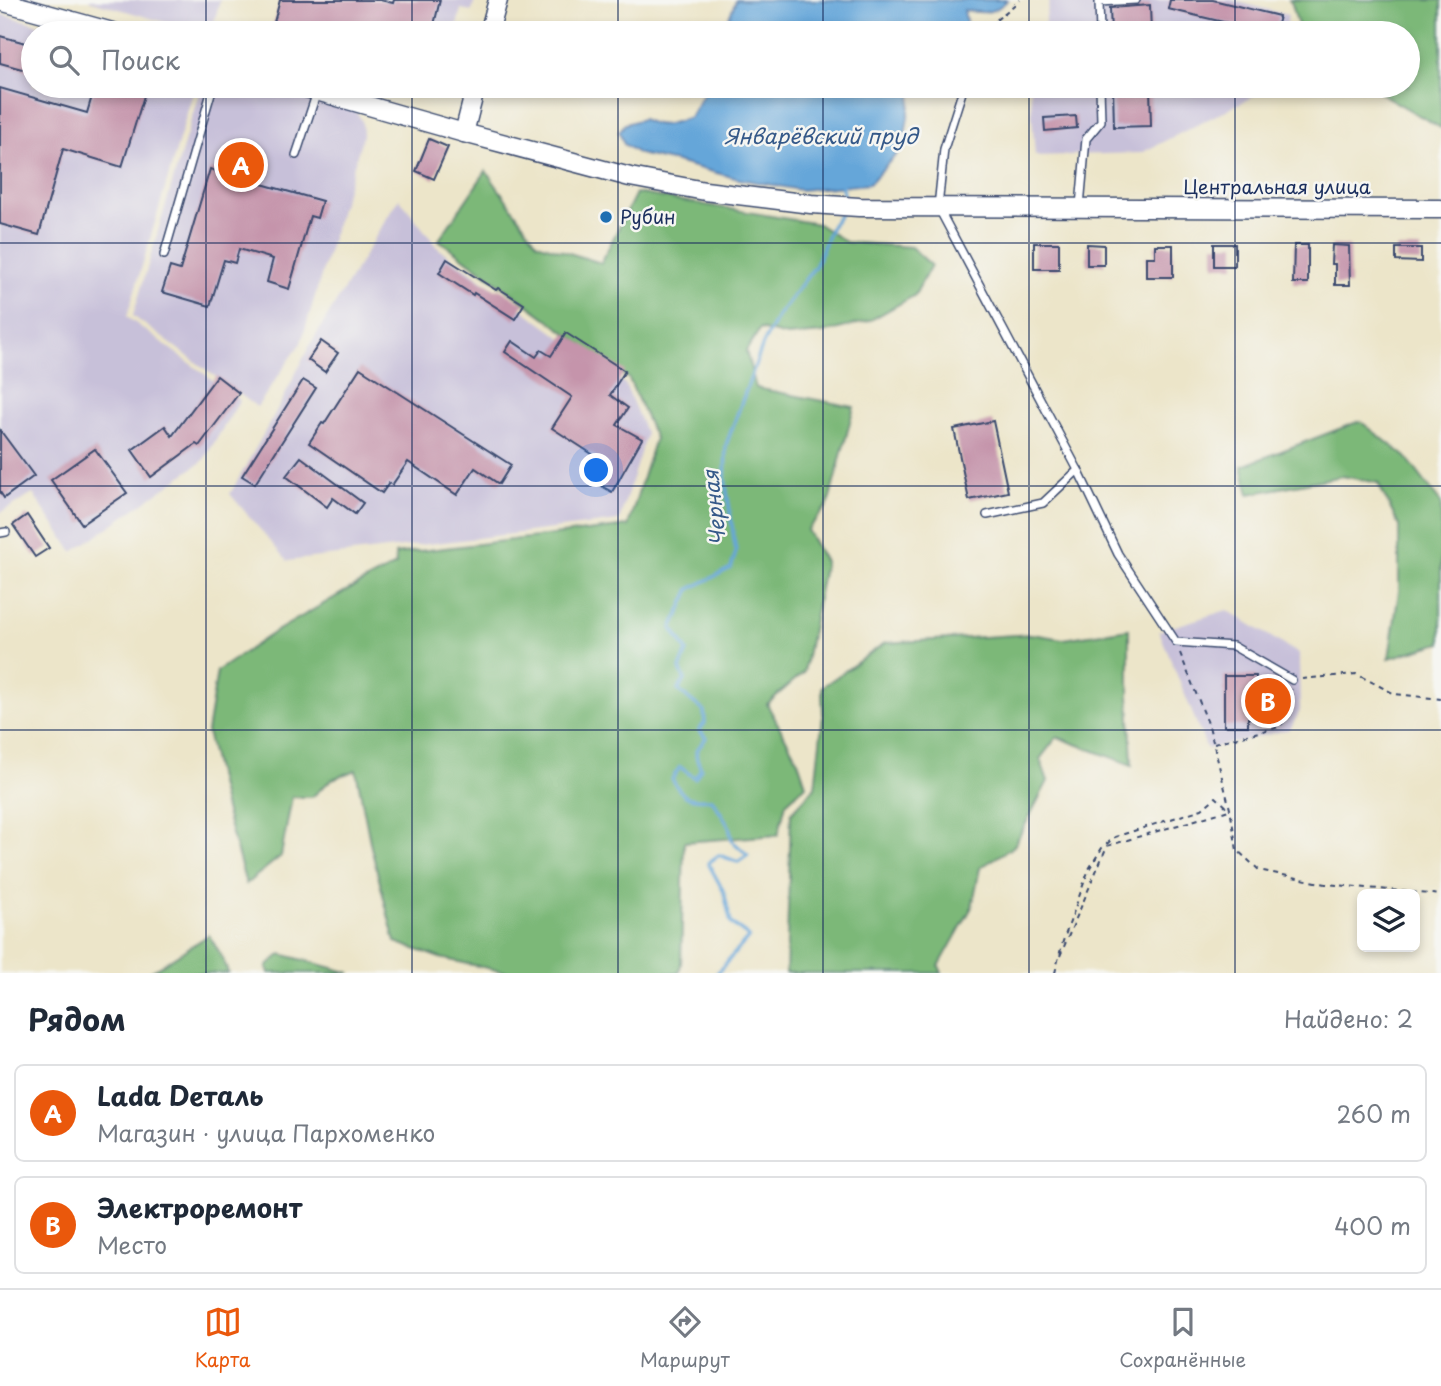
<!DOCTYPE html>
<html lang="ru">
<head>
<meta charset="utf-8">
<style>
	:root { --surface:#fff; --page:#f6f6f7; --text:#1f2937; --muted:#747a83; --line:#e0e1e3; --accent:#ea580c }
	body { margin:0; font-family:"Playpen Sans",sans-serif; background:var(--page); color:var(--text) }
	.controls { position:absolute; right:21px; bottom:21px; display:grid; overflow:hidden; border-radius:10px; box-shadow:0 4px 10px #0003 }
	.controls button { width:63px; height:63px; display:grid; place-items:center; padding:0; border:0; border-bottom:2px solid var(--line); background:var(--surface); color:var(--text); font:35px sans-serif }
	.you { position:absolute; left:597px; top:471px; width:24px; height:24px; margin:-18px; border:5px solid #fff; border-radius:50%; background:#1a73e8; box-shadow:0 0 0 10px #1a73e833 }
	.badge { display:grid; place-items:center; width:46px; height:46px; border-radius:50%; background:var(--accent); color:#fff; font-size:23px; font-weight:700 }
	.pin { position:absolute; translate:-50% -50%; border:4px solid #fff; box-shadow:0 2px 7px #0006 }
	.list { margin:0; padding:0; list-style:none }
	h2 { display:flex; justify-content:space-between; align-items:center; height:91px; margin:0; padding:0 28px; font-size:30px }
	h2 small { font-size:23px; font-weight:400; color:var(--muted) }
	.list li { display:grid; grid-template-columns:46px 1fr auto; gap:21px; align-items:center; box-sizing:border-box; height:98px; margin:0 14px 14px; padding:0 14px; border:2px solid var(--line); border-radius:10px }
	.list b { display:block; font-size:26px; white-space:nowrap }
	.list p { margin:0; font-size:23px; white-space:nowrap; color:var(--muted) }
	.list em { font-size:23px; font-style:normal; color:var(--muted) }
	.icon { flex:none; width:38px; height:38px; fill:none; stroke:currentColor; stroke-width:2; stroke-linecap:round; stroke-linejoin:round }
	.map { position:relative; flex:none; width:1441px; height:973px; overflow:hidden }
	.search { position:absolute; background:var(--surface); box-shadow:0 4px 10px #0003; left:21px; right:21px; top:21px; height:77px; display:flex; align-items:center; gap:18px; box-sizing:border-box; padding:0 24px; border-radius:38px; color:var(--muted); font-size:26px }
	.sheet { height:315px; background:var(--surface) }
	nav { display:flex; justify-content:space-around; align-items:center; box-sizing:border-box; height:98px; border-top:2px solid var(--line); background:var(--surface); font-size:19px; color:var(--muted) }
	nav a { display:grid; justify-items:center; gap:4px }
	nav .on { color:var(--accent) }
	.map>svg:first-child { display:block }
	.industrial { fill:#c7c0d9 }
	.forest { fill:#7cb878; stroke:#4c746b; stroke-width:2 }
	.water { fill:#65a6d9; stroke:#406a9c; stroke-width:2 }
	.lines { fill:none; stroke-linecap:round; stroke-linejoin:round }
	.stream { stroke:#65a6d9; stroke-width:3.5 }
	.building { fill:#c594ab }
	.service-casing { stroke:#3a4a6e; stroke-width:10 }
	.tertiary-casing { stroke:#3a4a6e; stroke-width:21 }
	.path { stroke:#3a4a6e; stroke-width:2; stroke-dasharray:5 5; stroke-linecap:butt }
	.service { stroke:#fff; stroke-width:7 }
	.tertiary { stroke:#fff; stroke-width:18 }
	.grid { fill:none; stroke:#1b2f5e; stroke-width:2; stroke-opacity:0.55 }
	.poi-dot { fill:#1f6fb2; stroke:#f6f6f2; stroke-width:2.5 }
	.labels { text-anchor:middle; stroke-width:5; stroke-linejoin:round; paint-order:stroke }
	.street-label { font-size:19px; fill:#1b2f5e; stroke:#f6f6f2 }
	.poi-label { font-size:19px; fill:#1b2f5e; stroke:#f6f6f2; text-anchor:start }
	.water-label { font-size:21px; font-style:italic; fill:#355989; stroke:#f6f6f2 }
</style>
</head>
<body>
<div class="map">
<svg width="1441" height="973" viewBox="0 0 1441 973">
	<rect width="100%" height="100%" fill="#f6f6f2"/>
	<filter id="ink" filterUnits="userSpaceOnUse"><feTurbulence type="fractalNoise" baseFrequency=".0143" numOctaves="2"/><feDisplacementMap in="SourceGraphic" scale="14" xChannelSelector="R" yChannelSelector="G"/><feConvolveMatrix kernelMatrix="1 2 1 2 8 2 1 2 1" color-interpolation-filters="sRGB"/></filter>
	<filter id="wash" filterUnits="userSpaceOnUse"><feTurbulence type="fractalNoise" baseFrequency=".00686" numOctaves="4" result="noise"/><feDisplacementMap in="SourceGraphic" scale="28" xChannelSelector="R" yChannelSelector="G"/><feGaussianBlur stdDeviation="1.57" result="paint"/><feColorMatrix in="noise" values="0 0 0 0 0 0 0 0 0 0 0 0 0 0 0 0 0 1.4 0 .05"/><feComposite in="paint" operator="in"/></filter>
	<g filter="url(#wash)">
		<rect width="100%" height="100%" fill="#ece5c9"/>
		<g class="industrial">
			<path d="M88,0H220L211,33H202Z"/>
			<path d="M280,0H475L472,11L461,9L455,33H273Z"/>
			<path d="M1050,0H1231L1288,15L1285,33H1042Z"/>
			<path d="M0,14L70,33H33V86H195L127,317L240,400L203,461L73,552L33,494L0,513Z"/>
			<path d="M201,86H270L356,111L362,121L363,135L301,343L257,407L133,316Z"/>
			<path d="M1030,86H1274L1141,153L1035,156Z"/>
			<path d="M399,198L438,248L625,384L646,434L619,521L287,561L230,494L282,401L309,347Z"/>
			<path d="M1227,610L1299,654L1300,711L1290,729L1207,749L1159,631Z"/>
		</g>
		<g class="forest">
			<path d="M1289,0H1441V128L1368,86H1408V33H1300L1292,4Z"/>
			<path d="M486,171L537,243L601,263L636,193L818,224L846,242L911,247L931,265L915,295L869,321L823,333L787,336L760,329L746,351L756,388L854,407L828,505L807,530L825,562L804,672L767,704L798,761L806,785L786,803L778,835L684,842L681,964L679,973H511L440,958L395,942L371,847L356,770L332,779L312,797H292L281,856L246,884L225,809L207,732L217,671L273,633L346,591L396,565L395,554L628,526L655,438L629,379L439,240Z"/>
			<path d="M1360,421L1406,457L1441,503V643L1389,658L1399,591V526L1378,483L1342,476L1249,494L1242,466Z"/>
			<path d="M1129,629V695L1132,765L1057,737L1040,759L1048,781L1014,846L980,868L972,907L939,966L942,973H786L791,813L815,787L823,715L822,687L885,643L1032,634L1063,639Z"/>
			<path d="M209,935L223,959L228,973H149Z"/>
			<path d="M281,954L351,973H269L267,966Z"/>
		</g>
		<g class="water">
			<path d="M736,0H1008C993,14 984,14 964,10L968,33H728L729,18Z"/>
			<path d="M708,86H925L912,93L903,147L869,184L800,190L739,179L676,162L639,154L624,144L619,132L625,124L642,119C662,129 670,124 690,117Z"/>
		</g>
		<g class="lines">
			<g class="stream">
				<path d="M841,182L845,202"/>
				<path d="M717,973L749,937L731,923L724,892L708,863L719,855L738,862L748,855L732,841L729,826L712,799C689,800 684,800 672,779L680,767L695,778L701,768C693,753 695,751 706,738L699,730L705,723L704,711L678,690L685,680L680,669L687,651L672,628L690,589L731,568L736,552L725,479L726,445L763,344L777,317L816,265L832,225L842,212"/>
			</g>
		</g>
		<g id="blocks">
			<g class="building">
				<path d="M280,0H380L393,3L394,0H440L432,33H412L391,28L390,33H303L273,26Z"/>
				<path d="M1170,0H1213L1279,16L1275,33H1270L1168,9Z"/>
				<path d="M1150,5L1151,33H1111L1110,8Z"/>
				<path d="M0,36L33,45V72L0,63Z"/>
				<path d="M95,86H147L122,167L63,149L39,235L0,224V88L87,113Z"/>
				<path d="M1113,86H1150L1151,126L1114,127Z"/>
				<path d="M1076,116L1077,128L1045,131L1044,118Z"/>
				<path d="M429,139L448,147L434,179L416,171Z"/>
				<path d="M227,153L264,163L258,183L322,201L317,218L310,216L289,289L267,282L273,259L239,249L235,263L224,260L210,306L162,292L170,267L180,270L210,169L222,173Z"/>
				<rect x="1034" y="243" width="25" height="26"/>
				<path d="M1087,244L1104,245V265H1087Z"/>
				<rect x="1214" y="244" width="21" height="22"/>
				<path d="M1155,245H1173V277H1146V257H1155Z"/>
				<path d="M1294,245H1308V283H1293Z"/>
				<path d="M1332,245L1349,246L1350,285H1335V264H1331Z"/>
				<path d="M1396,248H1421V262L1396,261Z"/>
				<path d="M447,259L496,290L498,288L524,304L515,319L474,293L473,295L439,273Z"/>
				<path d="M566,333L625,371L610,395L628,408L617,425L642,439L612,492L598,484L609,465L552,428L572,397L505,352L512,341L536,357L541,350L551,356Z"/>
				<path d="M321,341L338,353L325,372L308,360Z"/>
				<path d="M360,368L511,465L499,484L475,468L457,495L408,462L392,485L389,483L382,493L309,443L322,423L324,424Z"/>
				<path d="M217,376L239,393L199,446L196,444L151,477L132,450L165,426L172,436Z"/>
				<path d="M303,380L316,388L255,484L242,476Z"/>
				<path d="M993,421L1008,492L969,500L954,429Z"/>
				<path d="M0,430L34,476L4,498L0,492Z"/>
				<path d="M95,449L127,493L82,524L51,480Z"/>
				<path d="M301,457L363,503L355,514L333,498L327,507L286,476Z"/>
				<path d="M27,515L49,548L35,557L13,525Z"/>
				<path d="M1224,676H1256V683H1280V718H1248V726H1224Z"/>
			</g>
		</g>
	</g>
	<g filter="url(#ink)">
		<use href="#blocks" fill-opacity="0" stroke="#3a4a6e" stroke-width="2"/>
		<g class="lines">
			<defs>
				<g id="service">
					<path d="M1100,33L1099,2L1136,0"/>
					<path d="M964,86L944,149L938,207L1078,470L1118,554L1176,642L1233,646L1292,680"/>
					<path d="M296,155L317,92"/>
					<path d="M1080,206L1086,139L1101,121L1100,86"/>
					<path d="M164,255L213,86"/>
					<path d="M987,515L1043,503L1078,470"/>
					<path d="M0,533L6,532"/>
				</g>
				<g id="tertiary">
					<path d="M0,1L116,33"/>
					<path d="M489,33L498,0"/>
					<path d="M299,86L464,133L630,177L705,191L811,204L859,207L1441,209"/>
					<path d="M464,133L476,86"/>
				</g>
			</defs>
			<use href="#service" class="service-casing"/>
			<use href="#tertiary" class="tertiary-casing"/>
			<g class="path">
				<path d="M981,33L1020,0"/>
				<path d="M1180,653L1209,726L1230,809L1237,850L1259,870L1326,884L1441,895"/>
				<path d="M1302,679L1356,674L1395,694L1441,699"/>
				<path d="M1214,743L1279,727L1293,712L1292,689"/>
				<path d="M1060,956L1107,846L1229,810"/>
				<path d="M1055,973L1062,944L1089,869L1102,848L1115,837L1202,809L1216,797L1229,809"/>
			</g>
			<use href="#service" class="service"/>
			<use href="#tertiary" class="tertiary"/>
		</g>
	</g>
	<path class="grid" d="M206,0V33M412,0V33M618,0V33M823,0V33M1029,0V33M1235,0V33M206,86V973M412,86V973M618,86V973M823,86V973M1029,86V973M1235,86V973M0,243H1441M0,486H1441M0,730H1441"/>
	<circle class="poi-dot" cx="606" cy="217" r="7"/>
	<g class="labels">
		<g class="street-label">
			<text x="1277" y="194">Центральная улица</text>
		</g>
		<g class="poi-label">
			<text x="620" y="224">Рубин</text>
		</g>
		<g class="water-label">
			<text x="821" y="144">Январёвский пруд</text>
			<text transform="translate(715 508) rotate(-96)" y="7">Черная</text>
		</g>
	</g>
</svg>
<div class="controls">
<button><svg class="icon" aria-label="layers" viewBox="0 0 24 24"><path d="M12 4l9 5-9 5-9-5zM3 14l9 5 9-5"/></svg></button>
</div>
<div class="you"></div>
<div class="pin badge" style="left:241px;top:165px">A</div>
<div class="pin badge" style="left:1268px;top:701px">B</div>
<div class="search"><svg class="icon" aria-label="search" viewBox="0 0 24 24"><circle cx="10" cy="10" r="6"/><path d="M15 15l6 6"/></svg>Поиск</div>
</div>
<section class="sheet">
<h2>Рядом<small>Найдено: 2</small></h2>
<ul class="list">
<li><span class="badge">A</span><div><b>Lada Dеталь</b><p>Магазин · улица Пархоменко</p></div><em>260 m</em></li>
<li><span class="badge">B</span><div><b>Электроремонт</b><p>Место</p></div><em>400 m</em></li>
</ul>
</section>
<nav>
<a class="on"><svg class="icon" aria-label="map" viewBox="0 0 24 24"><path d="M3 6l6-2 6 2 6-2v14l-6 2-6-2-6 2zM9 4v14M15 6v14"/></svg>Карта</a>
<a><svg class="icon" aria-label="directions" viewBox="0 0 24 24"><path d="M12 3l9 9-9 9-9-9zM9 14v-3h6M13 9l2 2-2 2"/></svg>Маршрут</a>
<a><svg class="icon" aria-label="saved" viewBox="0 0 24 24"><path d="M7 4h10v16l-5-4-5 4z"/></svg>Сохранённые</a>
</nav>
</body>
</html>
